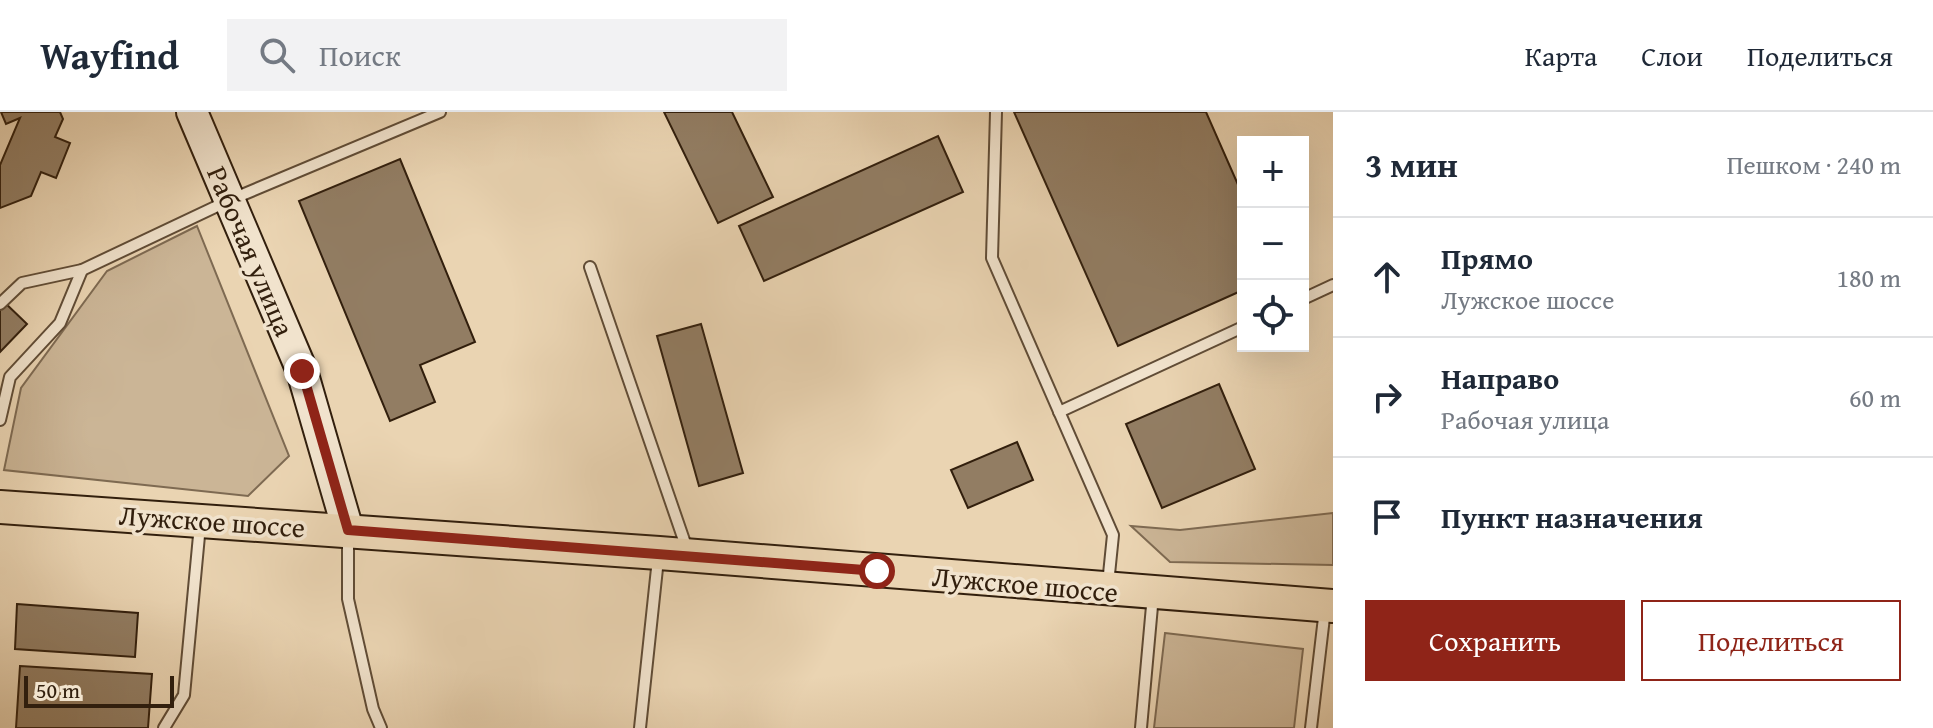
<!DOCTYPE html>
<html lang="ru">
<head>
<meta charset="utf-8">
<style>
	:root { --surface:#fff; --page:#f2f2f3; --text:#1f2937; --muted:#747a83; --line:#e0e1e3; --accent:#8f2418 }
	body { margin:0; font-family:"Gentium Book Plus",serif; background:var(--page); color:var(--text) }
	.controls { position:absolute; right:24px; top:24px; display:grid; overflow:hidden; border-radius:0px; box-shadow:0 8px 32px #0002 }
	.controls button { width:72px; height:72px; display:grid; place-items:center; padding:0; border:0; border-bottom:2px solid var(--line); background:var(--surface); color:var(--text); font:40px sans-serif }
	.scale { position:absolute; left:24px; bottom:20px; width:150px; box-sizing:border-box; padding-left:8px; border:4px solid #321f0d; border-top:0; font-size:22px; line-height:28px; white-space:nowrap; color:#321f0d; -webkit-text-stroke:6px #f1e3cd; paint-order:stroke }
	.stop { position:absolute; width:24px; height:24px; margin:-18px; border:6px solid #8f2418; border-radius:50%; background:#fff }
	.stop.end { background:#8f2418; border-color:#fff; box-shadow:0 2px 8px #0008 }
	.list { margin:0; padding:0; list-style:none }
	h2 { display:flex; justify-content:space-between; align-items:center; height:104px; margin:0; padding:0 32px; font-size:34px }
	h2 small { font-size:26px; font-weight:400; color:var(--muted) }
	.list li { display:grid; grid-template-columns:52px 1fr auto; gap:24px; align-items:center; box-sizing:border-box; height:120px; padding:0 32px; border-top:2px solid var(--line) }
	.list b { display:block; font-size:30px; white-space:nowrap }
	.list p { margin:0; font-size:26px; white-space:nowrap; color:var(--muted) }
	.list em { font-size:26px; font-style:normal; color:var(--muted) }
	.actions { display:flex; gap:16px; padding:24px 32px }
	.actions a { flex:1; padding:18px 0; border:2px solid var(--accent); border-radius:0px; text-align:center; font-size:28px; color:var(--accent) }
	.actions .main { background:var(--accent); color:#fff }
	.icon { flex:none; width:44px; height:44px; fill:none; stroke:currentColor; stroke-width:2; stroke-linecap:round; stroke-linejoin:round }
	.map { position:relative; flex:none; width:1333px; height:616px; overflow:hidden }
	header { display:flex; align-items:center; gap:48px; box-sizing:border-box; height:112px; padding:0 40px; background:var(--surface); border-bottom:2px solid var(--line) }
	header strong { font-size:38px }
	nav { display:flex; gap:44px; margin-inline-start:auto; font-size:28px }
	.search { width:560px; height:72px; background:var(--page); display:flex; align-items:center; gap:20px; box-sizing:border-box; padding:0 28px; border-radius:0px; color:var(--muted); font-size:30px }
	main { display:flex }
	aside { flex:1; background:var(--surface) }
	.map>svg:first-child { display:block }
	.green { fill:#cbb596; stroke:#7e6a52; stroke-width:2 }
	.building { fill:#927d63; stroke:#321f0d; stroke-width:2 }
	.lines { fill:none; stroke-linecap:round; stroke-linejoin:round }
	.lane-casing { stroke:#604c36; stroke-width:14 }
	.secondary-casing { stroke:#321f0d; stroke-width:34 }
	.primary-casing { stroke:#321f0d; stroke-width:36 }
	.lane { stroke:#f1e3cd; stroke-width:10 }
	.secondary { stroke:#f1e3cd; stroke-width:30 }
	.primary { stroke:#ead4b2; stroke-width:32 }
	.route { stroke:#8f2418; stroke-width:10 }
	.labels { text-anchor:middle; stroke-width:7; stroke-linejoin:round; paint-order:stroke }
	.street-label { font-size:28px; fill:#321f0d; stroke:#f1e3cd }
</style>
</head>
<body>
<header>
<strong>Wayfind</strong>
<div class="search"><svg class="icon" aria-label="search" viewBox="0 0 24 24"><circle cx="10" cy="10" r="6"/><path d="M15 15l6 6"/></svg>Поиск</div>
<nav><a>Карта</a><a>Слои</a><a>Поделиться</a></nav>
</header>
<main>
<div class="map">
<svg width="1333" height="616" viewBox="0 0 1333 616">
	<rect width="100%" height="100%" fill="#ead4b2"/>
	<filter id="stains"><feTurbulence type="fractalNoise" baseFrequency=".0025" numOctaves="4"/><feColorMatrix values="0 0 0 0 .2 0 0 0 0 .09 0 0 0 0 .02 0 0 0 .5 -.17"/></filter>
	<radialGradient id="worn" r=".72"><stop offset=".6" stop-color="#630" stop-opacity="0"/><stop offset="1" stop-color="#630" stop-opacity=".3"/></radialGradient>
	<g class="green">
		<path d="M197,114L289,344L248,384L4,358L21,276L107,159Z"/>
		<path d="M1333,401V453L1170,450L1131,414L1180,418Z"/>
		<path d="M1165,521L1303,537L1294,616H1154Z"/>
	</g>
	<g class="building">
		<path d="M1,0H60L63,7L55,25L70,31L56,66L41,60L31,84L0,96V53L20,6L6,12Z"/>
		<path d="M664,0H732L773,85L718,111Z"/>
		<path d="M1014,0H1206L1243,84V178L1118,234Z"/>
		<path d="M938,24L963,80L764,169L739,114Z"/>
		<path d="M400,47L475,230L420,253L435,290L390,309L299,89Z"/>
		<path d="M0,186L27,212L0,240Z"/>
		<path d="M701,212L743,361L699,374L657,224Z"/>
		<path d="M1219,272L1255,357L1162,396L1126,312Z"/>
		<path d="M1017,330L1033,368L968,396L951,358Z"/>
		<path d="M17,492L138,501L135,545L15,537Z"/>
		<path d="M20,554L152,562L148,616H16Z"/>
	</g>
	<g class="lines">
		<defs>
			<g id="lane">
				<path d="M996,0L992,146L1113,423L1108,472"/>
				<path d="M590,155L687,437"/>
				<path d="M1303,187L1333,173"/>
				<path d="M0,192L22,171L82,158L230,88L440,0"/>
				<path d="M1059,300L1243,215"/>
				<path d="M0,308L10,265L60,211L82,158"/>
				<path d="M348,424V487L373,597L381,616"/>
				<path d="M164,616L184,583L200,413"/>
				<path d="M640,616L658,447"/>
				<path d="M1141,616L1153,483"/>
				<path d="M1311,616L1325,497"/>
			</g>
			<path id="secondary" d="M192,0L302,259L348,418"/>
			<path id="primary" d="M0,395L659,441L1333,494"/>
		</defs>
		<use href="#lane" class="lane-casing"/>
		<use href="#secondary" class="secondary-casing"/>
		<use href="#primary" class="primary-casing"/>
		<use href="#lane" class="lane"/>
		<use href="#secondary" class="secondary"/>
		<use href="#primary" class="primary"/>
	</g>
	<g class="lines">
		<path class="route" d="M302,259L348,418L877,459"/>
	</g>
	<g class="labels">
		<g class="street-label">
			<text transform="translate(251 139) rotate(67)" y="10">Рабочая улица</text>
			<text transform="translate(212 409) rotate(4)" y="10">Лужское шоссе</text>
			<text transform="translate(1025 472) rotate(5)" y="10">Лужское шоссе</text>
		</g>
	</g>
	<rect width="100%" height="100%" filter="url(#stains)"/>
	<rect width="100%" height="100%" fill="url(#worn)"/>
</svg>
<div class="controls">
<button>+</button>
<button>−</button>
<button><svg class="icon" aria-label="locate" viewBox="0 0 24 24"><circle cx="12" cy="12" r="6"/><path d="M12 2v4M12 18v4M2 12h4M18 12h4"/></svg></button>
</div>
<div class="scale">50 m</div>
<div class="stop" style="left:877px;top:459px"></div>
<div class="stop end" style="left:302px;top:259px"></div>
</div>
<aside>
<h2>3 мин<small>Пешком · 240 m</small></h2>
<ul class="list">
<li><svg class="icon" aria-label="ahead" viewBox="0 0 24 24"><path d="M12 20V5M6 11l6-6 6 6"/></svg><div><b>Прямо</b><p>Лужское шоссе</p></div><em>180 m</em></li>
<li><svg class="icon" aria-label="right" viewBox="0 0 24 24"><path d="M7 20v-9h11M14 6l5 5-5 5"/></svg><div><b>Направо</b><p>Рабочая улица</p></div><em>60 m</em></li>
<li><svg class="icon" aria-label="arrive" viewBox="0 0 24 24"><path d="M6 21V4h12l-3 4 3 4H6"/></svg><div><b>Пункт назначения</b></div></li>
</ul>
<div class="actions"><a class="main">Сохранить</a><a>Поделиться</a></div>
</aside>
</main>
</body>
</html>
